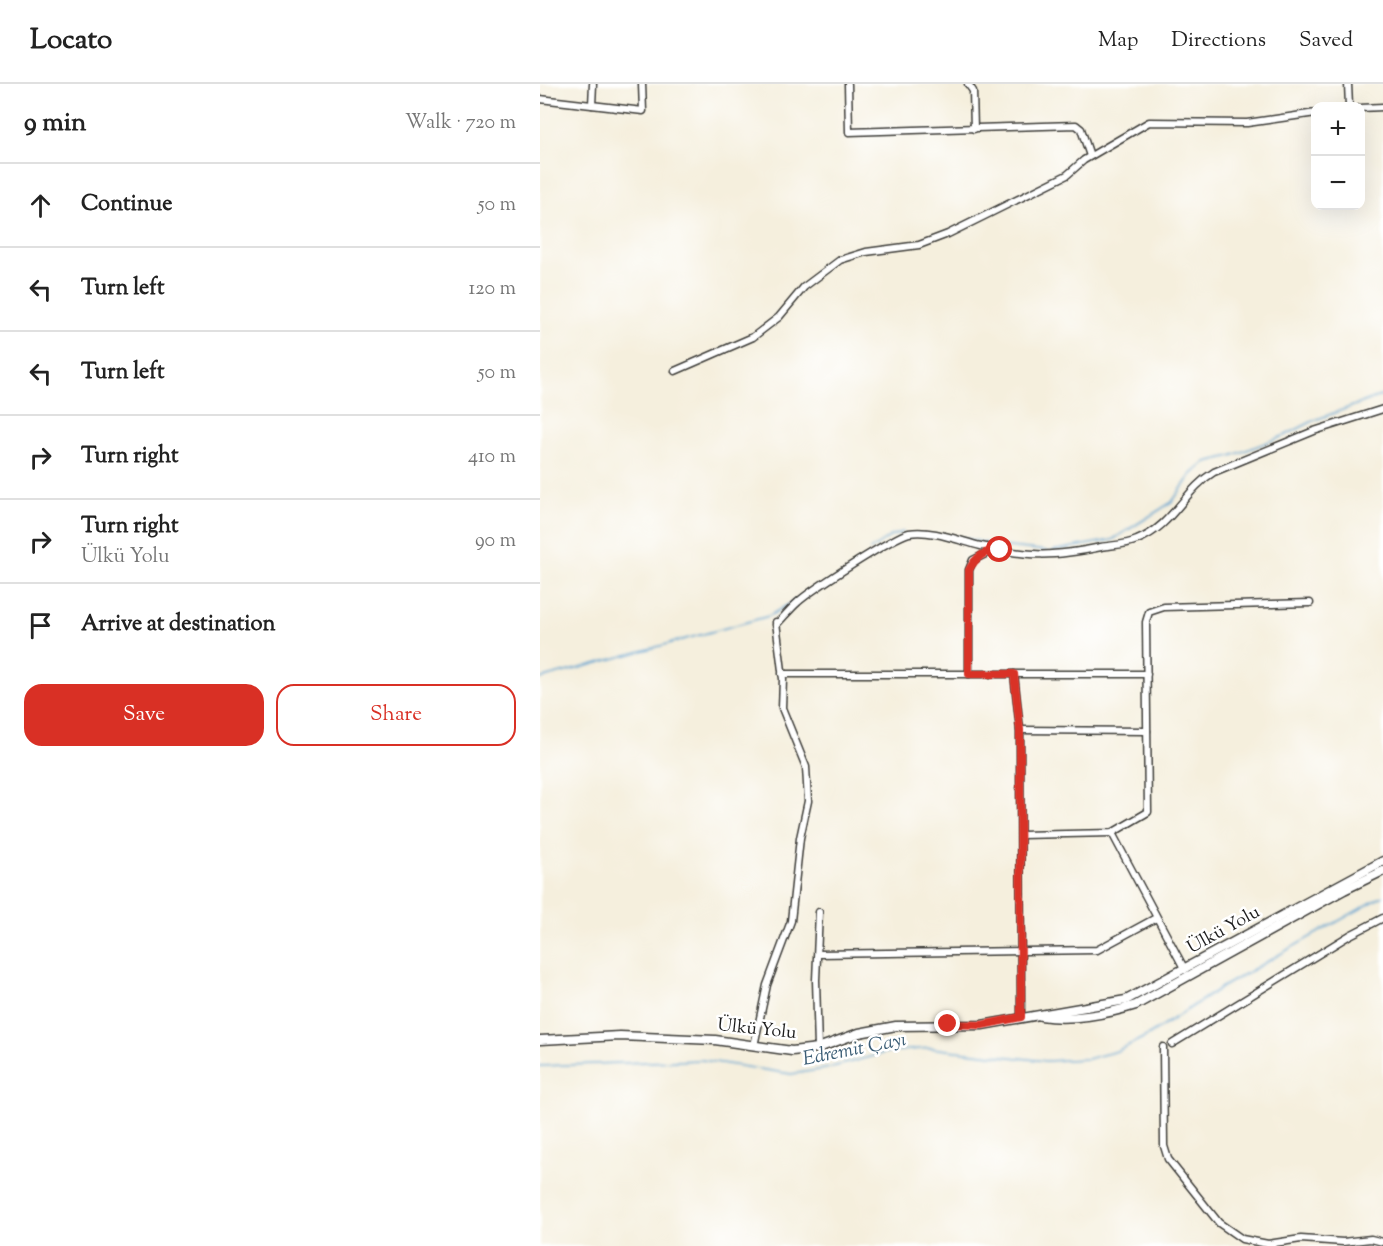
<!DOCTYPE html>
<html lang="en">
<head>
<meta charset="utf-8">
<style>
	:root { --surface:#fff; --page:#f6f6f6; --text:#222; --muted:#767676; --line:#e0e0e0; --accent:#d93025 }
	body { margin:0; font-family:"Sorts Mill Goudy",serif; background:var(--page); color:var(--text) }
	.controls { position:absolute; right:18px; top:18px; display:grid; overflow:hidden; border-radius:12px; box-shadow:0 6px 24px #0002 }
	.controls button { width:54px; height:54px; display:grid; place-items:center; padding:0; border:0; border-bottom:2px solid var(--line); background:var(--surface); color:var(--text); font:30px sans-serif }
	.stop { position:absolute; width:18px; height:18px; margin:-14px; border:4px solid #d93025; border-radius:50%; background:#fff }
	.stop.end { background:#d93025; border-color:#fff; box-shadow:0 2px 6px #0008 }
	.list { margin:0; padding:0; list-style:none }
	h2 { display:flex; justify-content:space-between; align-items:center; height:78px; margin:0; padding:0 24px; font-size:26px }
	h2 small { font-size:20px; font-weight:400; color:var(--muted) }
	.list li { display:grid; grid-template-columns:39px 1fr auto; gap:18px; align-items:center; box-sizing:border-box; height:84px; padding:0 24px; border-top:2px solid var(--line) }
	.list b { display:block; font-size:22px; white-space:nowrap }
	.list p { margin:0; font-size:20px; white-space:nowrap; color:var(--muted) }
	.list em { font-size:20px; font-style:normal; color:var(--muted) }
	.actions { display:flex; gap:12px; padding:18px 24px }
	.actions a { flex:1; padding:14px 0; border:2px solid var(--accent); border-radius:18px; text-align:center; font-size:21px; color:var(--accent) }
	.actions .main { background:var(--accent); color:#fff }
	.icon { flex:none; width:33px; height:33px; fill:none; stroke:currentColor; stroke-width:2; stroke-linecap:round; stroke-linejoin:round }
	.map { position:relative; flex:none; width:843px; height:1162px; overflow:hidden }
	header { display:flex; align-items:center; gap:36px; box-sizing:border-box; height:84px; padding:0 30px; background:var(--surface); border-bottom:2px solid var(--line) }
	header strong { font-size:28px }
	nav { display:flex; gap:33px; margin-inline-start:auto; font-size:21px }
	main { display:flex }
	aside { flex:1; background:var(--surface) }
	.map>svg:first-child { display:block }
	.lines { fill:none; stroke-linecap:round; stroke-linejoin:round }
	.stream { stroke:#5ba1d0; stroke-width:1.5 }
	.minor-casing { stroke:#3d3c39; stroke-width:9 }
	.major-casing { stroke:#3d3c39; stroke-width:11 }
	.minor { stroke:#fff; stroke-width:6 }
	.major { stroke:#fff; stroke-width:8 }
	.route { stroke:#d93025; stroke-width:8 }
	.labels { text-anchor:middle; stroke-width:5; stroke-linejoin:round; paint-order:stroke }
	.street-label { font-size:18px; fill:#1c1c1c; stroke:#fff }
	.water-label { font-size:20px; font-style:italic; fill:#3c5e76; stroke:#fff }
</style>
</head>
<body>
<header>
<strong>Locato</strong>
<nav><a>Map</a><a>Directions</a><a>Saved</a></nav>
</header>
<main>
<aside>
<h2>9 min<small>Walk · 720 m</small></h2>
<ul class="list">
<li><svg class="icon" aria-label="ahead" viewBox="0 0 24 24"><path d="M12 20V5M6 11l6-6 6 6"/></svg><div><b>Continue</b></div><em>50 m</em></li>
<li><svg class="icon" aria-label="left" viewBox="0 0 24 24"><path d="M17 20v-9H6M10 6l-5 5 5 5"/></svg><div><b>Turn left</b></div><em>120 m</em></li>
<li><svg class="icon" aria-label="left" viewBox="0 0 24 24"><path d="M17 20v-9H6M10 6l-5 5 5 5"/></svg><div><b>Turn left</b></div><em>50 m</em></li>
<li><svg class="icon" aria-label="right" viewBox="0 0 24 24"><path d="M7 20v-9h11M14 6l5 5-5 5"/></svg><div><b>Turn right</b></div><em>410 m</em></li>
<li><svg class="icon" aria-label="right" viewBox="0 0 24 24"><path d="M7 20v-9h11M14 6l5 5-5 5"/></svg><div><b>Turn right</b><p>Ülkü Yolu</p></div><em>90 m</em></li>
<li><svg class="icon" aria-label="arrive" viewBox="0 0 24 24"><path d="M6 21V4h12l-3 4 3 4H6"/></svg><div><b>Arrive at destination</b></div></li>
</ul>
<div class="actions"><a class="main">Save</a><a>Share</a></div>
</aside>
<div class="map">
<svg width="843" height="1162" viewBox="0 0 843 1162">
	<rect width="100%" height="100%" fill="#fff"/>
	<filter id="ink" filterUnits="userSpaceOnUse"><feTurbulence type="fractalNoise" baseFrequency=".0167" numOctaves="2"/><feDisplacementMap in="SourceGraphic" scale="12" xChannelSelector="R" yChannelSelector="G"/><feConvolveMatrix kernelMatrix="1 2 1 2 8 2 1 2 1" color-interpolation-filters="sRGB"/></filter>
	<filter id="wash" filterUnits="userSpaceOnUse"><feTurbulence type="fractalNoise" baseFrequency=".008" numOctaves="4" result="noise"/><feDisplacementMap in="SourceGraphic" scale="24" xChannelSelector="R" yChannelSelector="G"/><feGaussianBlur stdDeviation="1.35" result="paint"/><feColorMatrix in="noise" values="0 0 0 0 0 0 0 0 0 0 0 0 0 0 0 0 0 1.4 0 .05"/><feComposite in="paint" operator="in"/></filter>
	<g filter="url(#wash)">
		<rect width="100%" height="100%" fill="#f5efdd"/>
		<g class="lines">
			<g class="stream">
				<path d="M423,454L460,462L507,467"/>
				<path d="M330,466L351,452L363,448"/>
				<path d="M512,467L572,456L632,418L651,391L666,378L691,372L746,351L775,336L843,311"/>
				<path d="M0,595L229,532L254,517"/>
				<path d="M0,982L162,976L251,990L285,985L348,968L390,964L506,977L547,975L577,967L609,951L682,903L843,812"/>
			</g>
		</g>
	</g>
	<g filter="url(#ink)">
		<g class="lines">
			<defs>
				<g id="minor">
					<path d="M308,0L309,48L536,41L541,45L550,72"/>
					<path d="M428,0L433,7L434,45"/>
					<path d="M808,0L809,22"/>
					<path d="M0,15L103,27L102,0"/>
					<path d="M52,21L53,0"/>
					<path d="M820,24L843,23"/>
					<path d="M135,287L213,253L239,233L264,203L300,176L326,168L379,161L408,150L527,91L544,76L609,38L707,39L776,29"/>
					<path d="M236,541C243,534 250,525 258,518C271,506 355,452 369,449C391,445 420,457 441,462C490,473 513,473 561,463C573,461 586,461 597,456C633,442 644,406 674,388L774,347L843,325"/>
					<path d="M242,590H607"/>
					<path d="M429,590V486L433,476L456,465"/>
					<path d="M474,590L480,646L481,933"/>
					<path d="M480,646L607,647"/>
					<path d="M572,749L645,886"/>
					<path d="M481,751L572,749L608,728L606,538L609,528L624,523L770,519"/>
					<path d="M278,870L557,866L616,834"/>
					<path d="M632,960L810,851L843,834"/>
					<path d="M214,962L227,901L251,837L260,754L268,717L266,683L242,624L243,595L236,538"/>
					<path d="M623,963L624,1062L628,1075L679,1139L702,1155L728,1160L761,1155L803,1158L831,1155L843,1158"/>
					<path d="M278,964L276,896L279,828"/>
				</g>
				<g id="major">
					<path d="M501,932C530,937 568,930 596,921L804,806L843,787"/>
					<path d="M0,956L80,952L175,956L252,967L278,964L319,949L356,942L442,941L586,916L843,777"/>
				</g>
			</defs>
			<use href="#minor" class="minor-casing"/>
			<use href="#major" class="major-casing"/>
			<use href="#minor" class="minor"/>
			<use href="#major" class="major"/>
		</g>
	</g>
	<g class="lines" filter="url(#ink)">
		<path class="route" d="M408,940L442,941L481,933L480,646L474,590H429V486C435,474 446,465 460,466"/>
	</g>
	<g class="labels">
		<g class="street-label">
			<text transform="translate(683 845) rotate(-29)" y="6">Ülkü Yolu</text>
			<text transform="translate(217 944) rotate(6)" y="6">Ülkü Yolu</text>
		</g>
		<g class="water-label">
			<text transform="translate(314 964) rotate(-11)" y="7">Edremit Çayı</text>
		</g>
	</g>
</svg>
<div class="controls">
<button>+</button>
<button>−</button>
</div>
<div class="stop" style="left:460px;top:466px"></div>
<div class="stop end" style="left:408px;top:940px"></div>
</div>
</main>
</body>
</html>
